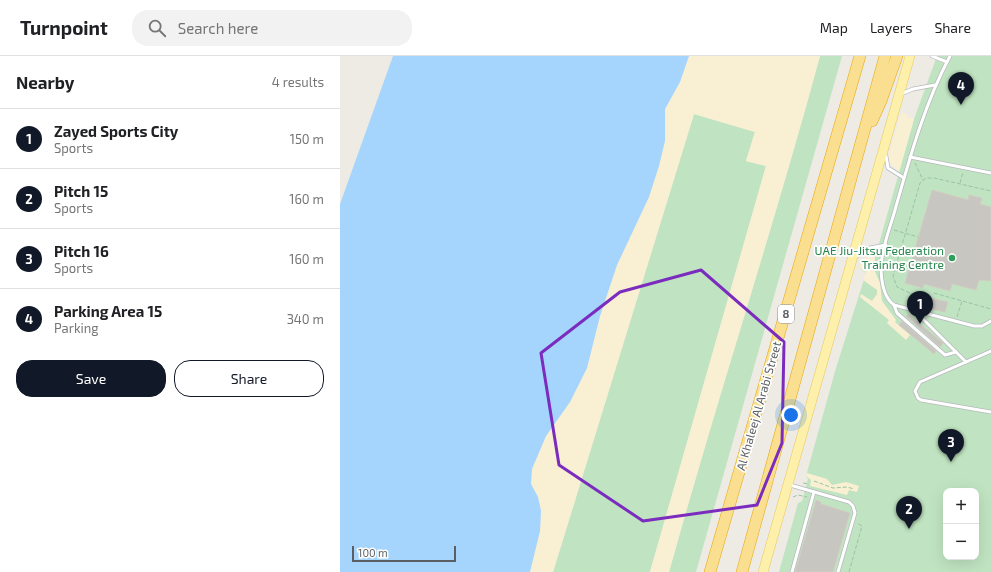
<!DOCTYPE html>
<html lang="en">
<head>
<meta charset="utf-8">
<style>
	:root { --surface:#fff; --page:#f2f2f2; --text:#202124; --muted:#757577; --line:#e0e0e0; --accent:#111827 }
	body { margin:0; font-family:"Exo 2",sans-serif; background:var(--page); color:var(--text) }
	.controls { position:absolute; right:12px; bottom:12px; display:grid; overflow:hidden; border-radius:8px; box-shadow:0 4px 16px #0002 }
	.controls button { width:36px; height:36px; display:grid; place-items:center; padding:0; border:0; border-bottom:1px solid var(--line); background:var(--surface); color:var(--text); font:20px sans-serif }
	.scale { position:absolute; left:12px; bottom:10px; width:104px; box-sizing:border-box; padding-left:4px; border:2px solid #5b5f63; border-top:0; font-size:11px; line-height:14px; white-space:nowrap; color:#5b5f63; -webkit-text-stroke:3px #fff; paint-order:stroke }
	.you { position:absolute; left:451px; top:359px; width:14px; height:14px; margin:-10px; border:3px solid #fff; border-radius:50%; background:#1a73e8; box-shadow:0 0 0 6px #1a73e833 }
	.badge { display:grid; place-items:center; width:26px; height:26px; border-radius:50%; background:var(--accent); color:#fff; font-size:13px; font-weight:700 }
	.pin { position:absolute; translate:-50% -33px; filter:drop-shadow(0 1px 2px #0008) }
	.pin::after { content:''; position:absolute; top:21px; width:14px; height:12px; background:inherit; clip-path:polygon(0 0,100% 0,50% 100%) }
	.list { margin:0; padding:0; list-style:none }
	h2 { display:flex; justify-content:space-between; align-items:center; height:52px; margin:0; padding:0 16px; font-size:17px }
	h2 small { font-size:13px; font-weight:400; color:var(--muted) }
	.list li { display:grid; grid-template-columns:26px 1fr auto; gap:12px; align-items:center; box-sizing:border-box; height:60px; padding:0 16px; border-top:1px solid var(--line) }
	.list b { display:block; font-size:15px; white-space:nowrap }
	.list p { margin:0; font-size:13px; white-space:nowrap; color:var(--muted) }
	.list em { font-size:13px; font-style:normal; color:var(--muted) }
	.actions { display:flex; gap:8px; padding:12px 16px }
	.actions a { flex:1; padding:9px 0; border:1px solid var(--accent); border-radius:16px; text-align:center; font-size:14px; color:var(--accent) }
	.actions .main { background:var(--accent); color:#fff }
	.icon { flex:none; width:22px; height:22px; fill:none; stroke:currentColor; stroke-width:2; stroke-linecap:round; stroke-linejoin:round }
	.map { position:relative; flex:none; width:651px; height:516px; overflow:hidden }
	header { display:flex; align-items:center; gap:24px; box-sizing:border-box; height:56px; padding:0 20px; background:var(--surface); border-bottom:1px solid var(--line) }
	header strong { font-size:19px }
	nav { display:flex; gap:22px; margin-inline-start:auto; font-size:14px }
	.search { width:280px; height:36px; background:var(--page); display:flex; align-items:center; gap:10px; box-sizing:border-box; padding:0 14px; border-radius:16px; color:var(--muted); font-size:15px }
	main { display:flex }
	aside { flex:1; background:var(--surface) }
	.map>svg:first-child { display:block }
	.green { fill:#c0e4c1; fill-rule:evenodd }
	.sand { fill:#f9f0d3 }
	.water { fill:#a5d5fc }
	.building { fill:#c8c6c0; stroke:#d2cdc2 }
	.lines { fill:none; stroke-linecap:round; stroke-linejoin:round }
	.lane-casing { stroke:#b6b9bd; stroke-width:4.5 }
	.primary-casing { stroke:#ecc65e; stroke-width:10 }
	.highway-casing { stroke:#e8a509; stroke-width:12 }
	.path { stroke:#98c3a5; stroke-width:1; stroke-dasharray:4 2; stroke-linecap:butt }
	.lane { stroke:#fff; stroke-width:3 }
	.primary { stroke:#fcf0aa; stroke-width:9 }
	.highway { stroke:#f9df8f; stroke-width:11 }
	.marked { fill:none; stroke:#7b2cbf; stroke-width:3; stroke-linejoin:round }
	.leisure-dot { fill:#2e9e5b; stroke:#fff; stroke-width:1.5 }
	.labels { text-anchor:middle; stroke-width:3.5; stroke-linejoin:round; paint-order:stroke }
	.shield { fill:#fff; stroke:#8c8f92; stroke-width:1 }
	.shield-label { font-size:11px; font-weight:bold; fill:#5b5f63 }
	.leisure-label { font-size:12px; fill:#27864d; stroke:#fff; text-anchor:end }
	.street-label { font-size:12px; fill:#5b5f63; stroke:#fff }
</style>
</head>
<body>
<header>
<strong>Turnpoint</strong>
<div class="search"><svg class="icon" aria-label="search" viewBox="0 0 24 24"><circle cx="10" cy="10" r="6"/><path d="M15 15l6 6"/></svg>Search here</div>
<nav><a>Map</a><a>Layers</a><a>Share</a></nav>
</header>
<main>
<aside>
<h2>Nearby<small>4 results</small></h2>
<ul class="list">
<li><span class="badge">1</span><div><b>Zayed Sports City</b><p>Sports</p></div><em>150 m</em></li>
<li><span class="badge">2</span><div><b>Pitch 15</b><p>Sports</p></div><em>160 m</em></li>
<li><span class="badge">3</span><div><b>Pitch 16</b><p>Sports</p></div><em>160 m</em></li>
<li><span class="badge">4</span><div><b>Parking Area 15</b><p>Parking</p></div><em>340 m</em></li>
</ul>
<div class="actions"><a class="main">Save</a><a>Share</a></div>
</aside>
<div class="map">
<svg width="651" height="516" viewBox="0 0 651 516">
	<rect width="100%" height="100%" fill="#edebe3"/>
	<g class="green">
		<path d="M480,0H502L356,516H329C377,343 433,173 480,0Z"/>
		<path d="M597,0H651V516H439L458,447L462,445L468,423L466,420L496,312L526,217L518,211L524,202H535L574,63ZM606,435H636V501H606Z"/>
		<path d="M354,58L415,76L406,105L426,110L310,516H213Z"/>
	</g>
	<g class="sand">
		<path d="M349,0H480C433,173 377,343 329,516H310L426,110L406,105L415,76L354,58L213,516H190L200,475L201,455L198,441L191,428L192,413L206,380L230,346L247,312L260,260L277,209L309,141L325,53L340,26Z"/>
		<path d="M561,57L567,58V61L574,63L560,113L558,115L550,107L548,101Z"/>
		<path d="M532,201L535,202L534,213L540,227L542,245L556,264L555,266L570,279L566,284L547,267L549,264L520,241L521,238L532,245L537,238V234L523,224L526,216L518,211L524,202Z"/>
		<path d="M467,417L487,423L492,429L506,426L519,430L517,436L509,434L507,439L470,430L471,424L466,420Z"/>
	</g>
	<path class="water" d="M53,0H349L340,26L325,53V85L319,110L309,141L277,209L260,260L247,312L230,346L206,380L192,413L191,428L198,441L201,455L200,475L190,516H0V148Z"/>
	<g class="building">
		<path d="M592,134L628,144L629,139L642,142L640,148L651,151V225L639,224L636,234L612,228L610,235L584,228L583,232L565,227Z"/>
		<path d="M581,240L608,246L605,256L578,250Z"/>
		<path d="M568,258L603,287L600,291L566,260Z"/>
		<path d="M562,265L596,295L594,298L559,269Z"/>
		<path d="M476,444L481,446V448L510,457L493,516H455Z"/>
	</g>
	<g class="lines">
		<defs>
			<g id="lane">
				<path d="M592,0L607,6"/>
				<path d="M610,0C584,49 570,101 555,154C550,172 542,191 541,210C541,223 543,241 554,249L634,270H642L651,265"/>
				<path d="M561,38L573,33L595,29"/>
				<path d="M546,100L548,112L564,122"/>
				<path d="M570,101L651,117"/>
				<path d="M517,200L524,193L546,189"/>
				<path d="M554,249L557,257L605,299L616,296"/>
				<path d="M580,256L581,261L626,306"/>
				<path d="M651,295L580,326L575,335L578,342L581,344L651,356"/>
				<path d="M450,429L509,446L513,450L515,457L498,516"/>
				<path d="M452,516L474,436"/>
			</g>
			<path id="primary" d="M423,516L570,0"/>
			<g id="highway">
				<path d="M532,65L541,45L557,0"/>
				<path d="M370,516L520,0"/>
				<path d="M402,516L545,0"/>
			</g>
		</defs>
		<use href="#lane" class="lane-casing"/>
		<use href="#primary" class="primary-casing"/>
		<use href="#highway" class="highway-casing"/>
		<g class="path">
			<path d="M575,107L583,124"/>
			<path d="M620,127L623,116"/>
			<path d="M554,174L578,181"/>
			<path d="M594,237L651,253"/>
			<path d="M569,247L572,238L557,231L553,220L580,127L586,122H594L651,135"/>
			<path d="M617,261L622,245"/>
			<path d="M474,425L493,432L507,431L514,433"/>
			<path d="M463,427L469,428"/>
			<path d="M453,441L458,439L467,441"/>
			<path d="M509,516L522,470L517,467"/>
		</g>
		<use href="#lane" class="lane"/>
		<use href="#primary" class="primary"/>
		<use href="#highway" class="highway"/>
	</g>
	<path class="marked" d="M361,214L444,286L442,387L417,449L303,465L219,409L201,297L280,236Z"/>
	<circle class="leisure-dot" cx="612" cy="202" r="4"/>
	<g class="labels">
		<rect class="shield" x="438" y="249" width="16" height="18" rx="3"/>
		<g class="shield-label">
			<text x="446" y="262">8</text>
		</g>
		<g class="leisure-label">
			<text x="604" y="199">UAE Jiu-Jitsu Federation<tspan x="604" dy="14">Training Centre</tspan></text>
		</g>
		<g class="street-label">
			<text transform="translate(419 350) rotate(-74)" y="4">Al Khaleej Al Arabi Street</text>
		</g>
	</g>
</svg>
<div class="controls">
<button>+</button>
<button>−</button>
</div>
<div class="scale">100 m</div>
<div class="you"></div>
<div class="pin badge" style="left:580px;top:268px">1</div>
<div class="pin badge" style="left:569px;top:473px">2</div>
<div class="pin badge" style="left:611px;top:406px">3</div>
<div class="pin badge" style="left:621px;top:49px">4</div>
</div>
</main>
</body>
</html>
